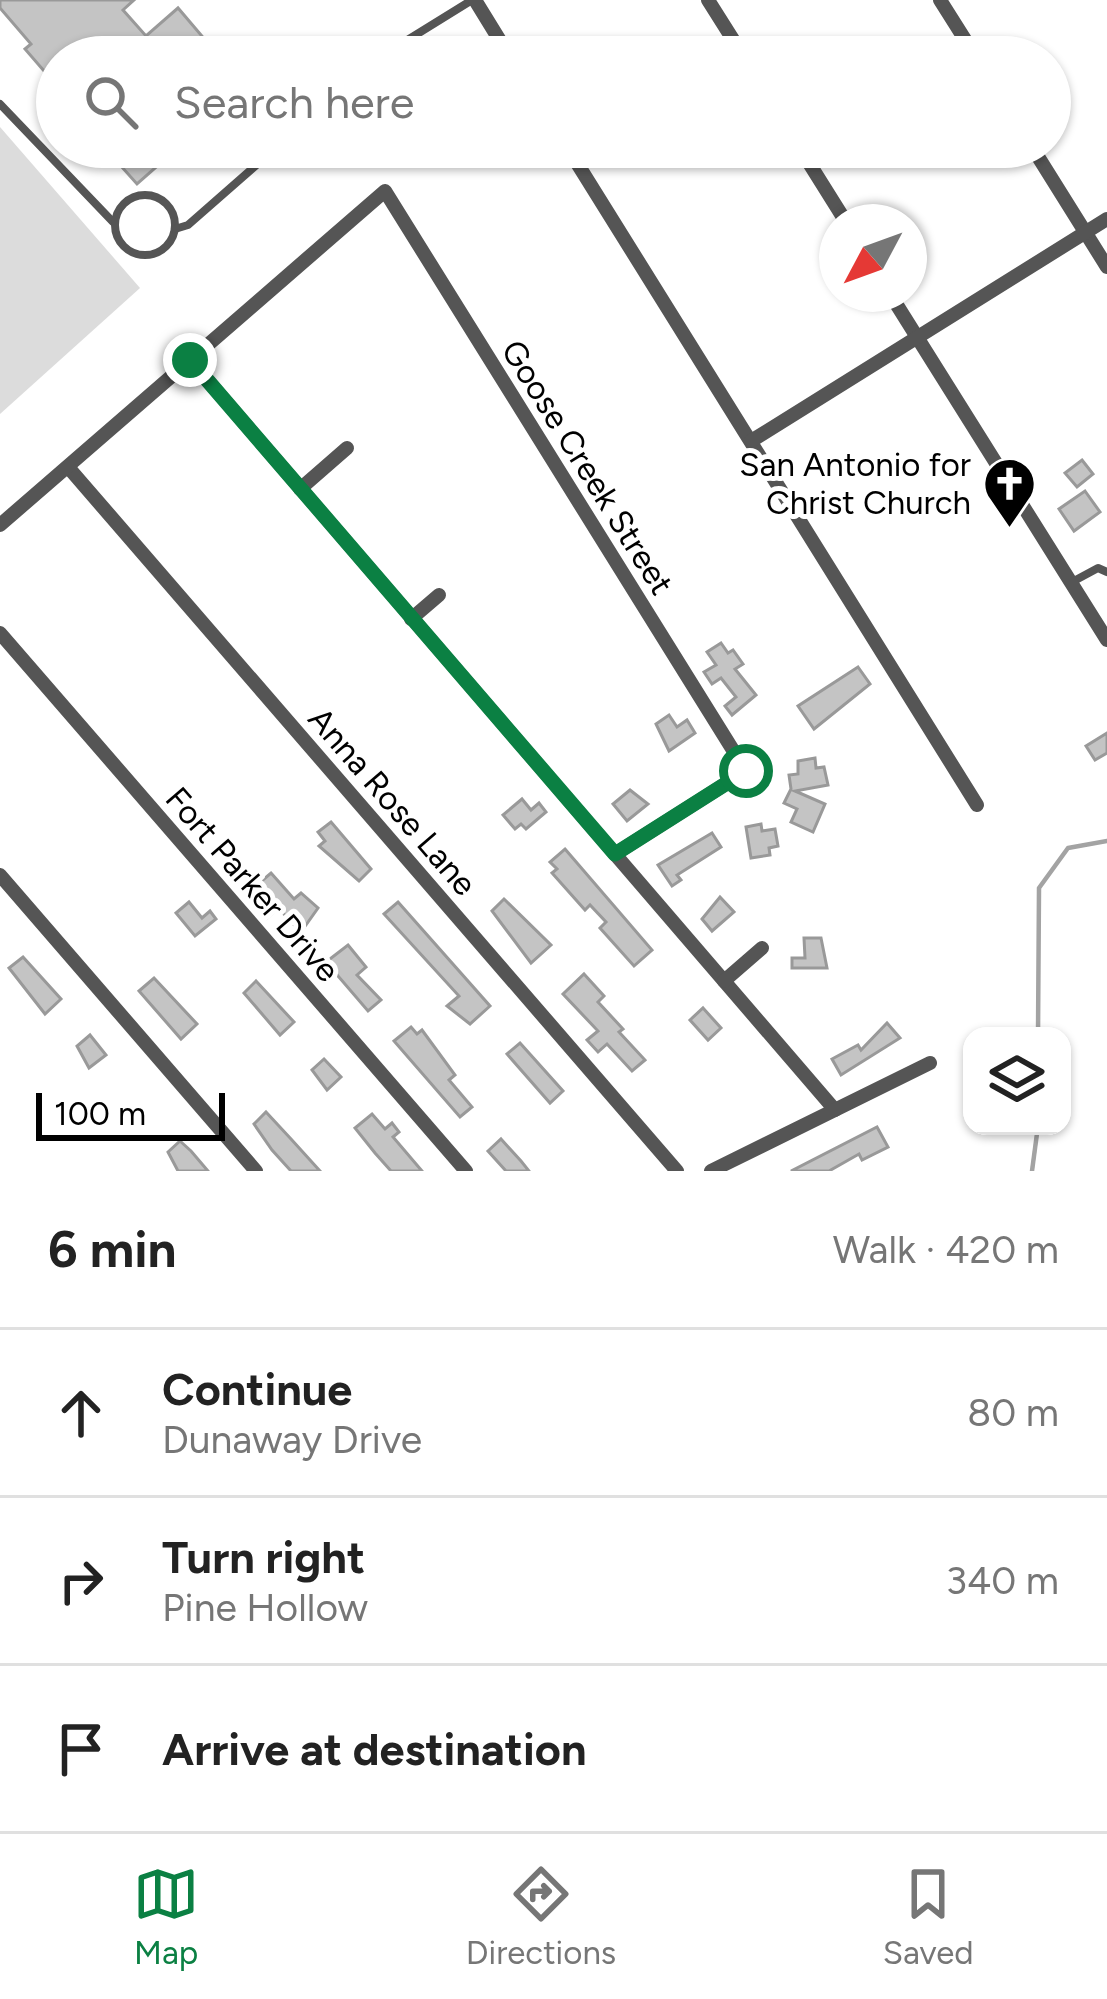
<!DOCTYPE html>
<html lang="en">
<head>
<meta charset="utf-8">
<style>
	:root { --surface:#fff; --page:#f6f6f6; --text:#222; --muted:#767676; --line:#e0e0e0; --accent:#0b8043 }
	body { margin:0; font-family:Figtree,sans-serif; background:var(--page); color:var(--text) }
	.controls { position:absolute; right:36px; bottom:36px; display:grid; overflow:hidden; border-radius:24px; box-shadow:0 3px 9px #0004 }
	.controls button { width:108px; height:108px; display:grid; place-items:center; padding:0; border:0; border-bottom:3px solid var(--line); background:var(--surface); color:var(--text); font:60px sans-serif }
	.compass { position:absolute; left:819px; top:204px; width:108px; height:108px; border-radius:50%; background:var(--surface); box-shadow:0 3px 9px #0004; rotate:229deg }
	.scale { position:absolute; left:36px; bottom:30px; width:189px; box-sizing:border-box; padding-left:12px; border:6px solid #000; border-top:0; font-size:33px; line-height:42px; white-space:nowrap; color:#000; -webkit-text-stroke:9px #fff; paint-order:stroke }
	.stop { position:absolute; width:36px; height:36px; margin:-27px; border:9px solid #0b8043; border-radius:50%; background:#fff }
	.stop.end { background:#0b8043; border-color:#fff; box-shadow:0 3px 12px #0008 }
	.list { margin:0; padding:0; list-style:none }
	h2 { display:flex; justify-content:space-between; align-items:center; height:156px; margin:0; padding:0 48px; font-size:51px }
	h2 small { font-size:39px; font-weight:400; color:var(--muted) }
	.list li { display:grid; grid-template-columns:78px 1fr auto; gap:36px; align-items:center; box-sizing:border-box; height:168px; padding:0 48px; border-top:3px solid var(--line) }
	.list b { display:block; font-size:45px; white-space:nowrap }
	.list p { margin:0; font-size:39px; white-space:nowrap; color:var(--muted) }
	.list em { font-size:39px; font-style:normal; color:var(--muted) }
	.icon { flex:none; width:66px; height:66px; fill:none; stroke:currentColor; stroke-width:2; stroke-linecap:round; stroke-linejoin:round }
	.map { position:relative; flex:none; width:1107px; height:1171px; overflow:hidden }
	.search { position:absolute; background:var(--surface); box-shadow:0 3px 9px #0004; left:36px; right:36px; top:36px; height:132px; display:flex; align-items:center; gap:30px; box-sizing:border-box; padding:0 42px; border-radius:66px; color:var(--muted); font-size:45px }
	.sheet { height:660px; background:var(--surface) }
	nav { display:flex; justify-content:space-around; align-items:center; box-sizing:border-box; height:168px; border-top:3px solid var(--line); background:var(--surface); font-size:33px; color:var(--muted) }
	nav a { display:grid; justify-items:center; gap:6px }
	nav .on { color:var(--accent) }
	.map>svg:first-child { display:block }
	.green { fill:#dcdcdc }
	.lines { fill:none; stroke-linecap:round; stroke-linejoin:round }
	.stream { stroke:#a3a3a3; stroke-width:4.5 }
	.building { fill:#c4c4c4; stroke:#999; stroke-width:3 }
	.lane { stroke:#555; stroke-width:8 }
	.street { stroke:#555; stroke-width:14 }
	.route { stroke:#0b8043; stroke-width:15 }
	.labels { text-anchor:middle; stroke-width:10; stroke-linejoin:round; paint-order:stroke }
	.poi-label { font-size:33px; fill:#000; stroke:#fff; text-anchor:end }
	.street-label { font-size:33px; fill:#000; stroke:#fff }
</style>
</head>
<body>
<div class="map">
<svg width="1107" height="1171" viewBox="0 0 1107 1171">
	<rect width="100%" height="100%" fill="#fff"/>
	<path class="green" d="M0,127L140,288L0,414Z"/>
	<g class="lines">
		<g class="stream">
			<path d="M1038,1036L1039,888L1068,848L1107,841"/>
			<path d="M1032,1171L1038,1126"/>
		</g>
	</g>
	<g class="building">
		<path d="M0,0H134L123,10L146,36L178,8L207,42L189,57H57V86L25,49L31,44L0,8Z"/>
		<path d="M104,147H179L137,184Z"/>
		<path d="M1082,460L1093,474L1077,487L1065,473Z"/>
		<path d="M1085,491L1100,512L1074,531L1059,509Z"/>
		<path d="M721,643L728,653L733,650L743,664L735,669L756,695L732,715L725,706L736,697L721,678L712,684L704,672L716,665L707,652Z"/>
		<path d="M858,667L870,684L814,729L798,706Z"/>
		<path d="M669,715L677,727L687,720L695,733L669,751L656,724Z"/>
		<path d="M1107,733V753L1095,760L1086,746Z"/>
		<path d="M815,758L816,768L824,767L828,785L795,791L825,804L813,832L791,822L797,809L784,803L791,789L789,775L798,774V761Z"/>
		<path d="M630,790L648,804L627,821L613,804Z"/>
		<path d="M522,799L531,810L539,803L546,812L526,829L521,824L515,829L503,815Z"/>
		<path d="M331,822L371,869L359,881L319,846L325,841L318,832Z"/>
		<path d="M761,824L762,831L775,829L778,846L769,848L770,855L751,858L746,827Z"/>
		<path d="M712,833L721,847L677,875L681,880L672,886L658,865Z"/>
		<path d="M565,849L652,950L634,966L600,928L606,922L590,905L585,910L552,873L557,869L550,862Z"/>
		<path d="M271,873L294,899L301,893L318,908L301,932L278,908L267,918L260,910L272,899L258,884Z"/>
		<path d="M720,897L734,912L712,931L702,919Z"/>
		<path d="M504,899L551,945L531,963L492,911Z"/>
		<path d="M189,902L202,918L210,911L216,919L195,936L176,913Z"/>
		<path d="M398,902L490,1006L470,1024L447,1006L459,996L384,914Z"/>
		<path d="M804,938H821L827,968H792V958H805Z"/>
		<path d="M348,945L366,967L357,975L381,1000L368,1011L326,962Z"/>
		<path d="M23,957L61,999L45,1014L9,968Z"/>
		<path d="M584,974L604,996L598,1002L623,1029L619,1032L645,1060L632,1071L607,1044L598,1052L587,1040L598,1031L563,994Z"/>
		<path d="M154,978L197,1024L181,1039L139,991Z"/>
		<path d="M256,981L294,1022L280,1035L244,993Z"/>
		<path d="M703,1008L721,1028L708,1040L690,1020Z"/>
		<path d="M887,1023L900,1038L841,1075L832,1059L858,1045L861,1050Z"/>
		<path d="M411,1027L417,1034L422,1030L455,1075L449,1080L472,1107L460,1117L394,1041Z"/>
		<path d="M90,1035L106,1055L89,1068L77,1046Z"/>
		<path d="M520,1043L563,1091L550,1103L507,1054Z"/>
		<path d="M324,1059L341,1077L327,1090L312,1070Z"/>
		<path d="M266,1112L291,1139L320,1171H291L272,1150L254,1124Z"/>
		<path d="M372,1114L385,1129L392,1123L399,1132L393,1137L422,1171H391L375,1153L355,1128Z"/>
		<path d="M877,1127L888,1147L862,1160L859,1154L829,1171H791Z"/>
		<path d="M501,1139L521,1161L529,1171H506L488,1151Z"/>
		<path d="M180,1141L191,1151L208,1171H178L168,1152Z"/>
	</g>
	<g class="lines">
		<g class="lane">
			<path d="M380,57L472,0"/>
			<path d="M0,104L113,222"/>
			<circle cx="145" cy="225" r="30"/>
			<path d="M175,229L188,225L277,147"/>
			<path d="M1072,582L1098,568L1107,572"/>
		</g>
		<g class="street">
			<path d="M475,0L510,57"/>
			<path d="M708,0L744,57"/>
			<path d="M940,0L976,57"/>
			<path d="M567,147L977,805"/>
			<path d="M799,147L846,222"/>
			<path d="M1032,147L1107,267"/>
			<path d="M890,294L1107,640"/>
			<path d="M190,360L835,1110"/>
			<path d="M751,441L1107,219"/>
			<path d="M68,467L677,1171"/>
			<path d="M300,489L347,448"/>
			<path d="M0,525L385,191L746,771L615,854"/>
			<path d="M411,619L439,595"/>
			<path d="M0,633L466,1171"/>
			<path d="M0,875L256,1171"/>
			<path d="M724,981L762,948"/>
			<path d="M711,1171L930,1063"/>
		</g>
	</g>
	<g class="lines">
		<path class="route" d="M190,360L615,854L746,771"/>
	</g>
	<defs>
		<symbol id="church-pin" viewBox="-11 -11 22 30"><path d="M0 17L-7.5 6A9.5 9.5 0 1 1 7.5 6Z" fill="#000" stroke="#fff"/><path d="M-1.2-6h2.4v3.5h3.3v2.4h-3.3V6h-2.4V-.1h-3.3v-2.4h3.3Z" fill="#fff"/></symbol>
	</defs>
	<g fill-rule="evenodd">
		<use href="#church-pin" x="980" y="454" width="59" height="81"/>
	</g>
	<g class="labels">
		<g class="poi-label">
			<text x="971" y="476">San Antonio for<tspan x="971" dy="38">Christ Church</tspan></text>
		</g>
		<g class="street-label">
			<text transform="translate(588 467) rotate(58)" y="12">Goose Creek Street</text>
			<text transform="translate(393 801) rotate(49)" y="12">Anna Rose Lane</text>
			<text transform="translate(253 884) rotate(49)" y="12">Fort Parker Drive</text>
		</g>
	</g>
</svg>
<div class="controls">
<button><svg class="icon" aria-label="layers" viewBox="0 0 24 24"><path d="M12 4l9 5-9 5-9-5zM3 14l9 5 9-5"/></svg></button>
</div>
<svg class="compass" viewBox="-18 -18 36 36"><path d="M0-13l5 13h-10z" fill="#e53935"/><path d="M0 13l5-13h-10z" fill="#767676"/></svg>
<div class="scale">100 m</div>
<div class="stop" style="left:746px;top:771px"></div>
<div class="stop end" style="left:190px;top:360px"></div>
<div class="search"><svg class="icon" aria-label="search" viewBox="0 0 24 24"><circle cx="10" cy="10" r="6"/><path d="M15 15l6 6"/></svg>Search here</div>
</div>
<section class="sheet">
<h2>6 min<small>Walk · 420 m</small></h2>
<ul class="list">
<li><svg class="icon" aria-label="ahead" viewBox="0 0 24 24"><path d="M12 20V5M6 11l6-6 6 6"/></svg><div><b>Continue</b><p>Dunaway Drive</p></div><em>80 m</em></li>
<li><svg class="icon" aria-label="right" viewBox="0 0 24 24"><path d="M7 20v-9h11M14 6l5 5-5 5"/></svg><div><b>Turn right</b><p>Pine Hollow</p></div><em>340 m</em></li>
<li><svg class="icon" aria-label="arrive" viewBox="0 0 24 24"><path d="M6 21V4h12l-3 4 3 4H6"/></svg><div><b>Arrive at destination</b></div></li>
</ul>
</section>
<nav>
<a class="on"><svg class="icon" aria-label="map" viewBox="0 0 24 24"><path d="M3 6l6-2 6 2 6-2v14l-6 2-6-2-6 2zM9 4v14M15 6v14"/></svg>Map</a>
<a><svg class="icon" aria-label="directions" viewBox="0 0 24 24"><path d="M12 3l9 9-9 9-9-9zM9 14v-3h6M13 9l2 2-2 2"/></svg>Directions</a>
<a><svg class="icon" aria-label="saved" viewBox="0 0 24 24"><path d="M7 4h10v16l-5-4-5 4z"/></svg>Saved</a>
</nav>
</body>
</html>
